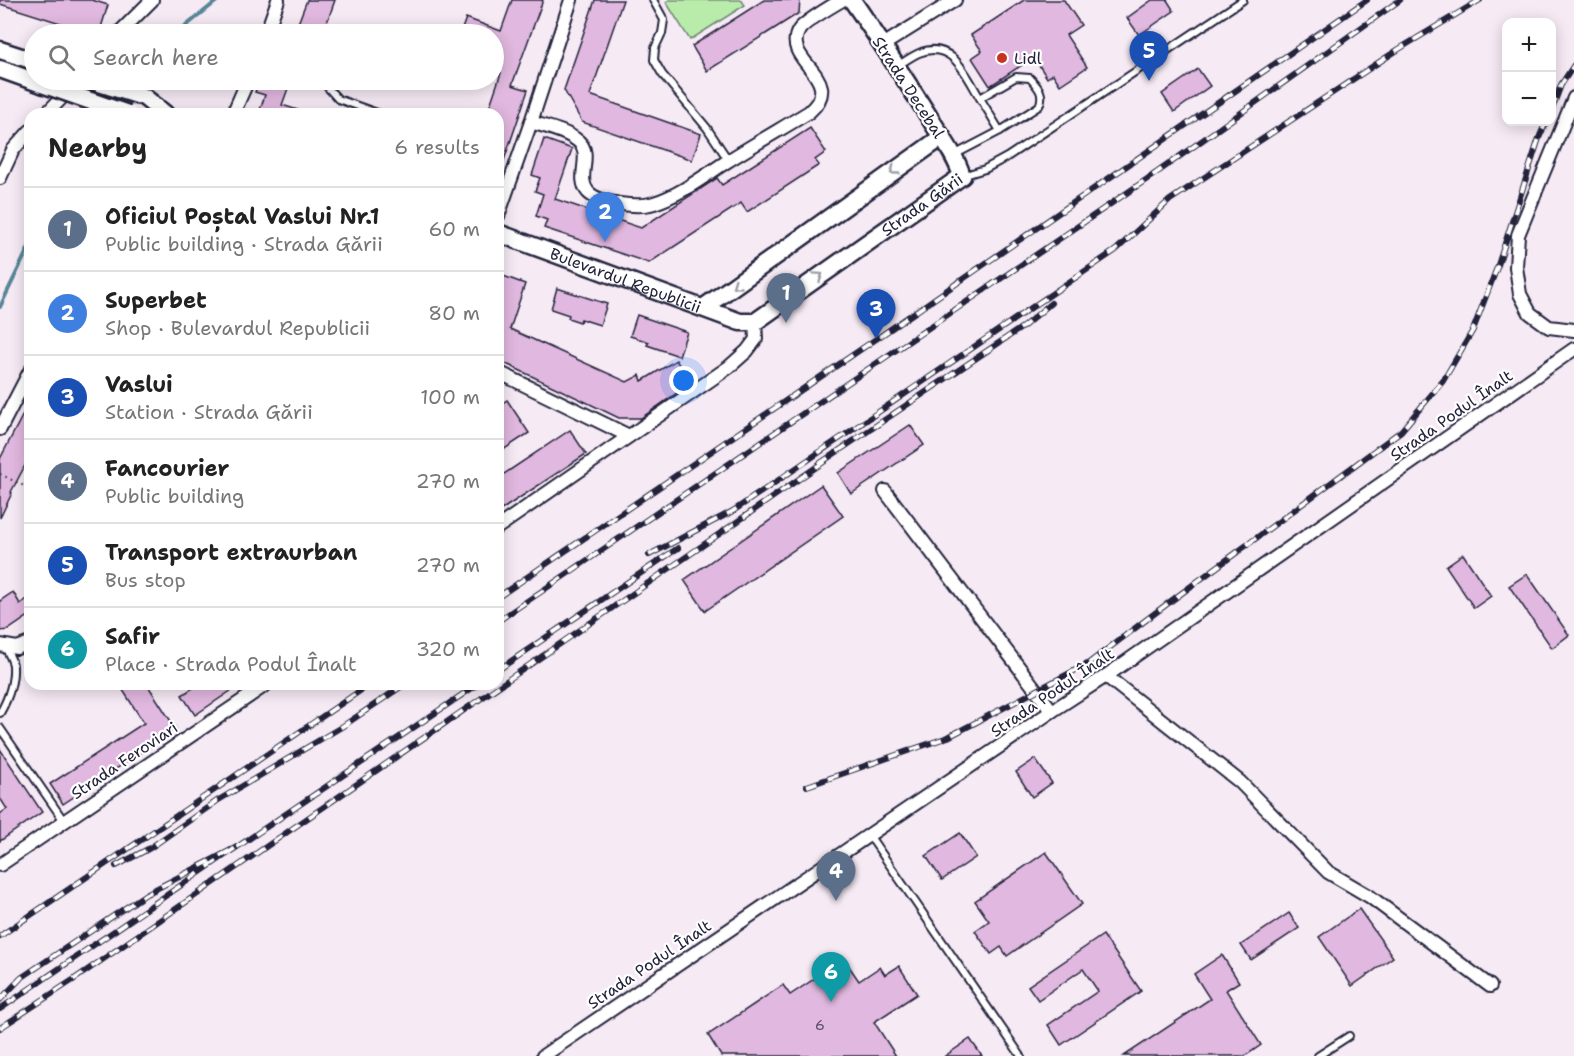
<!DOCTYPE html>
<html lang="en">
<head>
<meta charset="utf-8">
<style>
	:root { --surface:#fff; --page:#f2f2f2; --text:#222; --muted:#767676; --line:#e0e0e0; --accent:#1a73e8 }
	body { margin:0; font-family:"Shantell Sans",sans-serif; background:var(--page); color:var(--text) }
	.controls { position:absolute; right:18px; top:18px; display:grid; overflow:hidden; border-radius:12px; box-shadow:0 3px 15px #0003 }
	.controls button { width:54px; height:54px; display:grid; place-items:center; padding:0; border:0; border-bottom:2px solid var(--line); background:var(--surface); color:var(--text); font:30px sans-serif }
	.you { position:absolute; left:684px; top:381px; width:21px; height:21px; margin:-15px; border:4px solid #fff; border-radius:50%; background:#1a73e8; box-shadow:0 0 0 9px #1a73e833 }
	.badge { display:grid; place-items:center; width:39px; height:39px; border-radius:50%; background:var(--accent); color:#fff; font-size:20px; font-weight:700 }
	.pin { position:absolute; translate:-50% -50px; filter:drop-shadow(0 2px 3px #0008) }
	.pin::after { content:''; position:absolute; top:32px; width:21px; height:18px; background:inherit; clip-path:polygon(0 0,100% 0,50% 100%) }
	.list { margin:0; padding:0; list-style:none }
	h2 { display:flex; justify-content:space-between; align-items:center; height:78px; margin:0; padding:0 24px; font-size:26px }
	h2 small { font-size:20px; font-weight:400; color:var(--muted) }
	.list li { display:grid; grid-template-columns:39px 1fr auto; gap:18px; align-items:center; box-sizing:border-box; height:84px; padding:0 24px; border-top:2px solid var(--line) }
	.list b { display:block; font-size:22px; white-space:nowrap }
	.list p { margin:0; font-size:20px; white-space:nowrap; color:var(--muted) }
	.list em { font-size:20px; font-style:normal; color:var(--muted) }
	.icon { flex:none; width:33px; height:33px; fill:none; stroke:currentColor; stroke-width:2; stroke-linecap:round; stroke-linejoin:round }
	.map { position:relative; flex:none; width:1574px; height:1056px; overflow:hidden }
	.search { position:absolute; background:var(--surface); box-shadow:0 3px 15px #0003; left:24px; top:24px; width:480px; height:66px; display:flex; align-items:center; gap:15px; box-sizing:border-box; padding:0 21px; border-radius:33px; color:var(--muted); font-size:22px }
	.panel { position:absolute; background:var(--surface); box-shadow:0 3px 15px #0003; left:24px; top:108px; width:480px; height:582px; border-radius:18px }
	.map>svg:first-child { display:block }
	.green { fill:#b9ebab; stroke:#6e8673; stroke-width:1.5 }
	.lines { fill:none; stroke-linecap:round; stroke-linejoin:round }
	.stream { stroke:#568697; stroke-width:4 }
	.building { fill:#e1b8df; stroke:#22223b; stroke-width:1.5 }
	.lane-casing { stroke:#22223b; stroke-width:10 }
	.street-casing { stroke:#22223b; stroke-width:16 }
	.secondary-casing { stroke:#22223b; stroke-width:21 }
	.path { stroke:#22223b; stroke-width:2; stroke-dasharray:1.5 4.5; stroke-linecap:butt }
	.lane { stroke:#fff; stroke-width:6 }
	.street { stroke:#fff; stroke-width:12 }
	.secondary { stroke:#fff; stroke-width:16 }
	.rail-casing { stroke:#22223b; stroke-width:6 }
	.rail { stroke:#fff; stroke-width:4; stroke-dasharray:11; stroke-linecap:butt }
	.secondary-bridge-casing { stroke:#22223b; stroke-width:21; stroke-linecap:butt }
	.secondary-bridge { stroke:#fff; stroke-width:16 }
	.oneway { stroke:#9c9ca7 }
	.poi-dot { fill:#c8321e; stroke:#fff; stroke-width:2 }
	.labels { text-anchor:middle; stroke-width:4.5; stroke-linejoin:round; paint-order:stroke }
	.number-label { font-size:14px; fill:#524864 }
	.poi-label { font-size:16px; fill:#22223b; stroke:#fff; text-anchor:start }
	.street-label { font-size:16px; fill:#22223b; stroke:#fff }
</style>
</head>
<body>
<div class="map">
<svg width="1574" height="1056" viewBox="0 0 1574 1056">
	<rect width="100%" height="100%" fill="#f6eaf5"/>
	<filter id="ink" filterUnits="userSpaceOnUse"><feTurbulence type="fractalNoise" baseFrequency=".0167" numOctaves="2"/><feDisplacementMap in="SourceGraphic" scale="12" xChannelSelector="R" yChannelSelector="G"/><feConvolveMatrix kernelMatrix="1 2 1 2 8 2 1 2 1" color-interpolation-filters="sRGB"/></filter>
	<g filter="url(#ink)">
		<path class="green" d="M669,0H741L745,5L690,40L666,2Z"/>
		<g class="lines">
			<g class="stream">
				<path d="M176,34L218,0"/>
				<path d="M131,89L138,80"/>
				<path d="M0,307L30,245"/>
			</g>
		</g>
		<g class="building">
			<path d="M0,0H92L108,5L99,34H95L0,4Z"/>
			<path d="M307,0H335L323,34H301L297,26Z"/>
			<path d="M512,0H543L512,85L528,90L500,172H498V114H487L501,73L494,70V34H477L462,29L466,18L501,31Z"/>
			<path d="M595,0H623L590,95L701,134L692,160L582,122L564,90Z"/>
			<path d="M764,0H800L799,13L707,71L692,46Z"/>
			<path d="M1024,0H1064L1081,25L1066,35L1087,67L1060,85L1053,74L1047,78L1034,57L990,86L972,58L982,51L971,35Z"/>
			<path d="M1152,0H1167L1174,11L1139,35L1127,18Z"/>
			<path d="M1198,69L1210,86L1174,112L1162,94Z"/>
			<path d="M260,80H291L282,105L304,112V114H272L260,110L265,95L255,92Z"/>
			<path d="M810,128L826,152L815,160L819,165L747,212L741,203L649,263L544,228L547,220L536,216L543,194L535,191L540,178L532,175L544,139L572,149L555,199L641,228L717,178L722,185Z"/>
			<path d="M498,274L525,284L510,329L627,382L640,375L642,381L676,360L691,383L641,418H619L498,360Z"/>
			<path d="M557,288L607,304L600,325L581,319L580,322L568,318L569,315L551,309Z"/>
			<path d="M637,315L687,332L679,356L647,345L649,342L630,336Z"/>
			<path d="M507,400L529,433L503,450L498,442V406Z"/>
			<path d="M30,401V456L11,492L12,493L0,518V459Z"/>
			<path d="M910,425L924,445L851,494L838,473Z"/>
			<path d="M570,430L586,454L498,512V478Z"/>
			<path d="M821,485L843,516L705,611L684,580Z"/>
			<path d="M1463,554L1491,596L1474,608L1446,566Z"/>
			<path d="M1527,574L1569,635L1552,648L1509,586Z"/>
			<path d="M13,592L20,604L30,597V615L8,630L0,631V601Z"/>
			<path d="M119,684H147L176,729L63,804L50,784L144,723Z"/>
			<path d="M199,684H241L195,715L182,695Z"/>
			<path d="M0,749L42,812L0,841V814L7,809L0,798Z"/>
			<path d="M1035,759L1052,783L1032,797L1016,772Z"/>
			<path d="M960,833L976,857L942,880L926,856Z"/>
			<path d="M1046,852L1082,904L1007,956L1001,947L991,954L975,931L989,921L975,901Z"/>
			<path d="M1359,909L1393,957L1352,986L1319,937Z"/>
			<path d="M1289,913L1299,928L1251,960L1241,945Z"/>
			<path d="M1103,935L1141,991L1061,1045L1048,1025L1098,991L1083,969L1038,1000L1028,986Z"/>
			<path d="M1222,955L1239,982L1226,990L1261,1045L1245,1056H1124L1210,999L1194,974Z"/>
			<path d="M844,959L859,981L880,967L885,975L899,966L917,994L874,1022L896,1056H721L708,1035L783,985L790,995Z"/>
			<path d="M970,1039L982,1056H945Z"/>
		</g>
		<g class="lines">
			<defs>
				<g id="lane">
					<path d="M653,0L664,20L662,33L655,48L654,60L662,74L707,128L729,161"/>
					<path d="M899,65C905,61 912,56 919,53C952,39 966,75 980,98L1016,77L1030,78C1038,87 1045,94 1039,106L1000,131L954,155"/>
					<path d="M321,80L338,99L380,114"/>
					<path d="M980,98L1000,131"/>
					<path d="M962,176L985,169L1007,157L1243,0"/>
					<path d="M0,713C8,699 14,681 13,665C12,659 8,653 5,647"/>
					<path d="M0,728L64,821"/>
					<path d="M869,835L1021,1056"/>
					<path d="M1318,1056L1349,1036"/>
				</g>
				<g id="street">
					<path d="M118,34L152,0"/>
					<path d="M266,34L278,0"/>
					<path d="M883,45L955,0"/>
					<path d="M1574,98L1518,235L1516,267L1520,294L1530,313L1549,327L1574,330"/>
					<path d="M46,114L79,80"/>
					<path d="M233,114L248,80"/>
					<path d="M531,122C546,127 566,131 578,141C594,154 575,177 588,192C599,204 639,208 654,203C680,195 703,177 726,162C753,145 781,129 809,112C848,78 780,61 799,30C804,22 832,6 842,0"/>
					<path d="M0,178L13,150L30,131"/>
					<path d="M498,216L531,122L571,0"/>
					<path d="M498,372L629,436"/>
					<path d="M0,429L30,371"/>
					<path d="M885,491L1052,711"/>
					<path d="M498,527L729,367L747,351L756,339L755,322"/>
					<path d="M0,645L17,648L30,643"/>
					<path d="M1106,676L1240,782L1328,872L1369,896L1490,986"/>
					<path d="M0,865L267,684"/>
					<path d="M543,1056L1052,711L1106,676L1574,349"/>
				</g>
				<g id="secondary">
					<path d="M0,50L34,61"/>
					<path d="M0,69L42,84"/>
					<path d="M90,80L144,97L165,114"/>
					<path id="s1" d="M498,233L740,322H755L962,176C956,156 942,138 931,120C905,79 879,39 852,0"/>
					<path d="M703,308L942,137"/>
				</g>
			</defs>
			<use href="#lane" class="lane-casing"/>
			<use href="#street" class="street-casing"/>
			<use href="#secondary" class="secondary-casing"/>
			<path class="path" d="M0,474L30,489"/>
			<use href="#lane" class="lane"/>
			<use href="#street" class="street"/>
			<use href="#secondary" class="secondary"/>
			<defs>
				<g id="rail">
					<path d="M1552,109L1561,85L1574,65"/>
					<path d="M819,464L1024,326L1051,303"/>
					<path d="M649,555L733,511L1116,250L1170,200L1399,49L1480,0"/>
					<path d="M498,597L876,339L1367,0"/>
					<path d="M498,621L1159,171L1400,0"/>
					<path d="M498,670L678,548"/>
					<path d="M807,786L948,737L1089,663L1171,601L1401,431L1443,381L1473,330L1498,265L1539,138L1546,122"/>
					<path d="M237,847L478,684"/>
					<path d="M116,866L150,848L217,801L343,726L405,684"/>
					<path d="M0,936L370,684"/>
					<path d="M0,1000L21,978L146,894L237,847L0,1009"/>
					<path d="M0,1028L73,980L825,461"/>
				</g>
			</defs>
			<use href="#rail" class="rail-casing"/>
			<use href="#rail" class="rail"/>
			<defs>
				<path id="secondary-bridge" d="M42,84L128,114"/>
			</defs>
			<use href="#secondary-bridge" class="secondary-bridge-casing"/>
			<use href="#secondary-bridge" class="secondary-bridge"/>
		</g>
		<defs><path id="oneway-chevron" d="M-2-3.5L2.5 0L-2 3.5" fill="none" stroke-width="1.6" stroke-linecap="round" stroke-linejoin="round" transform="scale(1.5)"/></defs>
		<g class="oneway">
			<use href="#oneway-chevron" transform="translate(894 171) rotate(144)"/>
			<use href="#oneway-chevron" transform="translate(819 276) rotate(-35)"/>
			<use href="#oneway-chevron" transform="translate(736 285) rotate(144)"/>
		</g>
	</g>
	<circle class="poi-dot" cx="1002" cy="58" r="6"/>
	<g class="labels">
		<g class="number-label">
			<text x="820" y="1030">6</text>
		</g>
		<g class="poi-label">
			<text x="1014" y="64">Lidl</text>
		</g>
		<g class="street-label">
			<text transform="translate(909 87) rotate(57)" y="6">Strada Decebal</text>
			<text dy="6" stroke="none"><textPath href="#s1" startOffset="477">Strada Gării</textPath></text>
			<text dy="6" stroke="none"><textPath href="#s1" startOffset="136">Bulevardul Republicii</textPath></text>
			<text transform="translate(1451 415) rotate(-35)" y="6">Strada Podul Înalt</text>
			<text transform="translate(1052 692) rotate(-34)" y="6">Strada Podul Înalt</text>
			<text transform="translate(124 760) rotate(-34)" y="6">Strada Feroviari</text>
			<text transform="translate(649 964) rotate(-34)" y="6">Strada Podul Înalt</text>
		</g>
	</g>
</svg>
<div class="controls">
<button>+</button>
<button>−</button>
</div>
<div class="you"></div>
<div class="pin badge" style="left:786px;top:323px;background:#5c6f8a">1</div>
<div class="pin badge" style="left:605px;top:242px;background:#3f7fe0">2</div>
<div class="pin badge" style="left:876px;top:339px;background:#1a4fb4">3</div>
<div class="pin badge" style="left:836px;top:901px;background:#5c6f8a">4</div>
<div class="pin badge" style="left:1149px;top:81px;background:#1a4fb4">5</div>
<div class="pin badge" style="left:831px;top:1002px;background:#0f9aa8">6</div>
<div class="search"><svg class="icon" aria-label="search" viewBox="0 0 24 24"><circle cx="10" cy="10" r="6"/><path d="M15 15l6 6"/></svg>Search here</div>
<section class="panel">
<h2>Nearby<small>6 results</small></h2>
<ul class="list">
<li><span class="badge" style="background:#5c6f8a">1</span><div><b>Oficiul Poștal Vaslui Nr.1</b><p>Public building · Strada Gării</p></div><em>60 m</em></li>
<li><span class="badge" style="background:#3f7fe0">2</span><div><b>Superbet</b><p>Shop · Bulevardul Republicii</p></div><em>80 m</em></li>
<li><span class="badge" style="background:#1a4fb4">3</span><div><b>Vaslui</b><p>Station · Strada Gării</p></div><em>100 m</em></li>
<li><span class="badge" style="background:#5c6f8a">4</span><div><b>Fancourier</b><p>Public building</p></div><em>270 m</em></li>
<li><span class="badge" style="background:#1a4fb4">5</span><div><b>Transport extraurban</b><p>Bus stop</p></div><em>270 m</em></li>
<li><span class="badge" style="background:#0f9aa8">6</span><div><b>Safir</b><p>Place · Strada Podul Înalt</p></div><em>320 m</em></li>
</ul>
</section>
</div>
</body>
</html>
